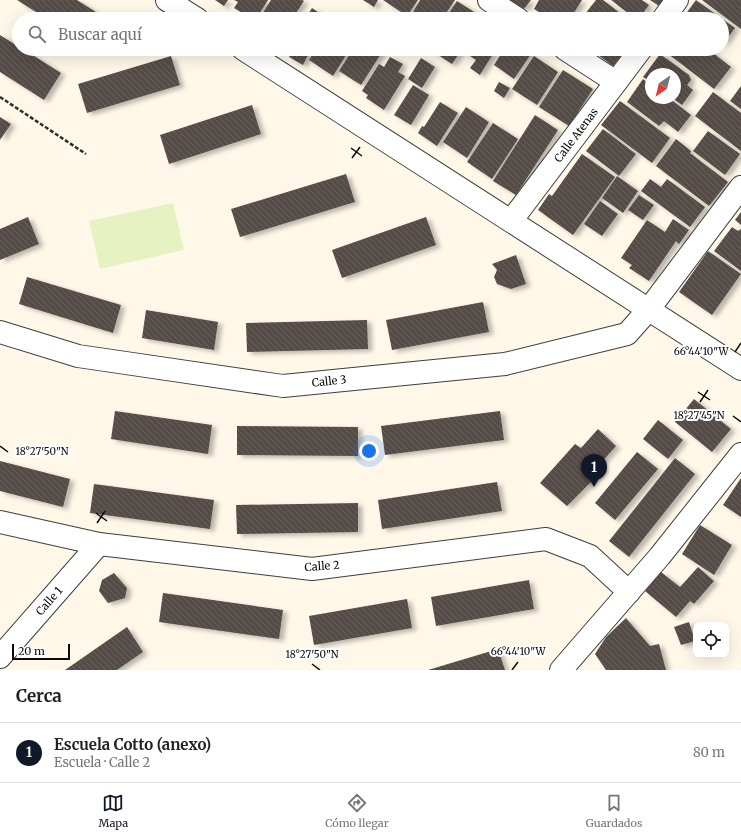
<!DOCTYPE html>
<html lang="es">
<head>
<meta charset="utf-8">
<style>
	:root { --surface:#fff; --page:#f6f6f6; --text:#222; --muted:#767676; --line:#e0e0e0; --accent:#111827 }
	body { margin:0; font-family:Merriweather,serif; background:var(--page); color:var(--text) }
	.controls { position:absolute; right:12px; bottom:12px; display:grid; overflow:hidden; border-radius:8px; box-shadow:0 4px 16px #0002 }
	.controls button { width:36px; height:36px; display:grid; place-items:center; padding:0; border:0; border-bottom:1px solid var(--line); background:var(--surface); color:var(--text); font:20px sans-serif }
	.compass { position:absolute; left:645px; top:68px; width:36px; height:36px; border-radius:50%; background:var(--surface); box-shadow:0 4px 16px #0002; rotate:215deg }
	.scale { position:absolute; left:12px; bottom:10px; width:58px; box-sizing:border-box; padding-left:4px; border:2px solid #0b0b0b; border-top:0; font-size:11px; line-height:14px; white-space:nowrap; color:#0b0b0b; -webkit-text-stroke:3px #fff; paint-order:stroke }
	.you { position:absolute; left:369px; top:451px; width:14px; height:14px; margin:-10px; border:3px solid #fff; border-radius:50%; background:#1a73e8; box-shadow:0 0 0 6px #1a73e833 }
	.badge { display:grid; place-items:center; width:26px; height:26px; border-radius:50%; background:var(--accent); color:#fff; font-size:13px; font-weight:700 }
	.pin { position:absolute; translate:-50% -33px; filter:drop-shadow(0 1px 2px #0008) }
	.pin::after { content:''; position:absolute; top:21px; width:14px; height:12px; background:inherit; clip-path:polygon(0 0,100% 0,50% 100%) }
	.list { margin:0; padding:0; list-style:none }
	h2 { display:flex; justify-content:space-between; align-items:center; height:52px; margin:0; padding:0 16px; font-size:17px }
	h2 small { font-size:13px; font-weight:400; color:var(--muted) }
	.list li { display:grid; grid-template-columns:26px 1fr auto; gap:12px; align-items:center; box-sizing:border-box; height:60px; padding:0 16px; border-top:1px solid var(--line) }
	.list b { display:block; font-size:15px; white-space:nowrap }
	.list p { margin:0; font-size:13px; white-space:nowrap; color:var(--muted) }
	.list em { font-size:13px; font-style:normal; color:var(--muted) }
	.icon { flex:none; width:22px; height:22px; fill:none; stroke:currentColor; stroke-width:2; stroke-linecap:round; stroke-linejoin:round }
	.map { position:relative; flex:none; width:741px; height:670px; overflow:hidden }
	.search { position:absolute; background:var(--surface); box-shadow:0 4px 16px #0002; left:12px; right:12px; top:12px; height:44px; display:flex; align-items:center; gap:10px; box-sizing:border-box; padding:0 14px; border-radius:22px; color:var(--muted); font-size:15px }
	.sheet { height:112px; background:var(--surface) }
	nav { display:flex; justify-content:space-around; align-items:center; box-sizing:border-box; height:56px; border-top:1px solid var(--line); background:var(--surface); font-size:11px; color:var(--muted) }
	nav a { display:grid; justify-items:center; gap:2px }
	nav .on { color:var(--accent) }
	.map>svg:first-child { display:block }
	.pitch { fill:#e7f2c3 }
	.building { fill:url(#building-back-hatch); filter:url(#shadow) }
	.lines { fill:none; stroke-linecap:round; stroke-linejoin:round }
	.minor-casing { stroke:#3e3e3e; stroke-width:24 }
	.path { stroke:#2d2d2d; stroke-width:2.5; stroke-dasharray:4 2; stroke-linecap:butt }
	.minor { stroke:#fff; stroke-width:22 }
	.ticks { fill:none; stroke:#0b0b0b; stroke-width:1.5 }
	.labels { text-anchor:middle; stroke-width:4; stroke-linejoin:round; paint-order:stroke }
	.street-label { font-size:11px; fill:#0b0b0b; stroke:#fff }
	.ticks-label { font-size:10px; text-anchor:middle; fill:#0b0b0b; stroke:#fff; stroke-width:4; stroke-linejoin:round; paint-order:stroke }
</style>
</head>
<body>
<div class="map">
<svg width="741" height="670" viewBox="0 0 741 670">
	<defs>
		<pattern id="building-back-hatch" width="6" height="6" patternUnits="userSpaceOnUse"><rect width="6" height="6" fill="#544b47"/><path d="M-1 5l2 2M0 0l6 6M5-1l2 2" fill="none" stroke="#68605d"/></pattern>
		<filter id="shadow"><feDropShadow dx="4.5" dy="2.5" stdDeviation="2" flood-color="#0004"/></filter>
	</defs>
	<rect width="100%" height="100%" fill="#fff8e9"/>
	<path class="pitch" d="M173,203L184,250L100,269L89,221Z"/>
	<g class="building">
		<path d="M17,0H77L107,19H47Z"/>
		<path d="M215,0H228L224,6Z"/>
		<path d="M234,0H268L256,19H252L234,8L238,2Z"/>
		<path d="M271,0H302L304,1L292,19H259Z"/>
		<path d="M363,0H378L374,7Z"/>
		<path d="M383,0H418L407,16Z"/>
		<path d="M420,0H455L442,19H420L412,14Z"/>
		<path d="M510,0H531L524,9Z"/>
		<path d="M539,0H582L570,19H550L534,9Z"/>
		<path d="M596,0H603L628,19H581Z"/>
		<path d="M611,0H642L649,5L643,13L647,16L644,19H632L633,17Z"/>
		<path d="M650,0H664L659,6Z"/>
		<path d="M696,0L735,28L722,45V19H682Z"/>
		<path d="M702,0H741V29Z"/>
		<path d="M457,1L482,17L481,19H445Z"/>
		<path d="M312,8L328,19H305Z"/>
		<path d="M0,35L19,47V49H23L61,73L44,100L0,72Z"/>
		<path d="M294,49H311L303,65L289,57Z"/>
		<path d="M316,49H350L333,76L309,60Z"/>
		<path d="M353,49H384L361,85L339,71Z"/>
		<path d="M429,49H462L452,64Z"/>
		<path d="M466,49H496L480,75L470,68L476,60L464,52Z"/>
		<path d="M504,49H530L533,51L514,79L494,65Z"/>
		<path d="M590,49H626L613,66Z"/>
		<path d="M664,49H708L731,67L714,89L663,50Z"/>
		<path d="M660,54L689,75L691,80L687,85L693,90L682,105L672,98H675V74H651V82L643,77Z"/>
		<path d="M171,56L180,85L87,113L78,84Z"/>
		<path d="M534,56L558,72L537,105L512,89Z"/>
		<path d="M390,57L403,64L398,72L405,76L384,110L366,98L368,95L362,91L379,64L384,67Z"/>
		<path d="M421,58L435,67L422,88L408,79Z"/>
		<path d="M563,70L593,89L569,126L539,107Z"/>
		<path d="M643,79L651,85V98H669L691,115L678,132L664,121L659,126L627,102Z"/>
		<path d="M499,82L510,88L504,98L494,91Z"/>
		<path d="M413,85L429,95L411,125L394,115Z"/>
		<path d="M741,86V109L730,101Z"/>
		<path d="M713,92L741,113V151L695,116Z"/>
		<path d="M620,101L670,138L652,163L601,125Z"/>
		<path d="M440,102L458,113L437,146L418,133L422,126L424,127Z"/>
		<path d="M252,105L261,134L169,164L160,135Z"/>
		<path d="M466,107L489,122L467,158L443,142Z"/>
		<path d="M535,115L558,130L516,195L493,181Z"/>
		<path d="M0,117L11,124L0,140Z"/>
		<path d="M493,123L518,139L492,179L467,162Z"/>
		<path d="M603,129L636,154L619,176L586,151Z"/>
		<path d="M708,131L740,154L725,175L693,151Z"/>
		<path d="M676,139L691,151L690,153L728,182L709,206L656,166Z"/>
		<path d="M582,154L615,177L573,235L538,210L549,194L552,196Z"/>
		<path d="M346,174L355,202L240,237L231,209Z"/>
		<path d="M617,176L638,191L623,213L602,198Z"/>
		<path d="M650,179L661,187L667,179L705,207L690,227L641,191Z"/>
		<path d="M639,195L654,205L643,220L628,210Z"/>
		<path d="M600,201L618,214L602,236L584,224Z"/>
		<path d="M741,212V225L735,220Z"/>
		<path d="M28,217L39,244L0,260V229Z"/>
		<path d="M426,217L436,245L342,278L332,250Z"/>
		<path d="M673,219L689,230L679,244L676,241L649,281L629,268L632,265L621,258L647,220L665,232Z"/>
		<path d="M732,227L738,231L741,229V271L714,251Z"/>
		<path d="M708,251L741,274L712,315L679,292Z"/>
		<path d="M516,255L526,284L511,289L497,284L494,277L497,270L492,264Z"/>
		<path d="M27,277L121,305L113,333L19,304Z"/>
		<path d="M483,302L489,332L392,350L386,320Z"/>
		<path d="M146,310L218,322L214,350L142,338Z"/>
		<path d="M367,320L368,349L247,352L246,323Z"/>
		<path d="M694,399L731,429L712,452L675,422Z"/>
		<path d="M115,411L212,425L208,454L111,439Z"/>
		<path d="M500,411L504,440L385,455L381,426Z"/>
		<path d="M658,420L683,440L668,459L643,439Z"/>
		<path d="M237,426L358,427V456L237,455Z"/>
		<path d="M598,429L616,446L599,465L604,469L567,506L540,483L575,444L581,448Z"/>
		<path d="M637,452L658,469L615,520L595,503Z"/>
		<path d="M675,458L695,474L629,557L609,541Z"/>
		<path d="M0,461L70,479L63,507L0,491Z"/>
		<path d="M741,478V517L723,505Z"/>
		<path d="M497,482L502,511L382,529L378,500Z"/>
		<path d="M94,484L214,500L210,529L90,513Z"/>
		<path d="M358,503V532L237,534L236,505Z"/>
		<path d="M700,525L732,545L714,575L682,554Z"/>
		<path d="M698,567L714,581L694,604L690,601L676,617L645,591L661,572L680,587Z"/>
		<path d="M114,573L127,588L125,598L108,603L99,591L102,580Z"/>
		<path d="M529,580L534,609L436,626L431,597Z"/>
		<path d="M163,593L283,610L279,639L159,622Z"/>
		<path d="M407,599L412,628L314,645L309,616Z"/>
		<path d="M626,618L650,646L659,644L666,670H606L595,654L606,637Z"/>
		<path d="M689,622L695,641L681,645L674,627Z"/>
		<path d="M127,627L143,652L117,670H65Z"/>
		<path d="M498,649L505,670H428Z"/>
	</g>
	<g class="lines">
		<defs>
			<g id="minor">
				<path d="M167,0L197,19"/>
				<path d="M489,0L518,19"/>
				<path d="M663,19L677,0"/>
				<path d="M243,49L741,369"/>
				<path d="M565,49L616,82"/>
				<path d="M511,221L641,49"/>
				<path d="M0,332L78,356L283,386L505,364L627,334L649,309L741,187"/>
				<path d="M0,522L99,544L312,569L546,539L590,556L629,592"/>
				<path d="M0,657L99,544"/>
				<path d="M561,670L660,556L741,454"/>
			</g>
		</defs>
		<use href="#minor" class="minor-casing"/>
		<path class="path" d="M0,97L86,154"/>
		<use href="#minor" class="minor"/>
	</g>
	<path class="ticks" d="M351,148L362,156M352,158L360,147M735,352L741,343M698,392L710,400M700,402L708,390M733,416L741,422M0,446L8,452M96,513L107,521M97,523L105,511M312,664L320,670M512,670L518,662"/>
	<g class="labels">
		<g class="street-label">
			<text transform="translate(576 135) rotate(-53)" y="4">Calle Atenas</text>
			<text transform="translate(329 381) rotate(-6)" y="4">Calle 3</text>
			<text transform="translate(322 566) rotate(-4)" y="4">Calle 2</text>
			<text transform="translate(49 601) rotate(-49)" y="4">Calle 1</text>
		</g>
	</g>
	<g class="ticks-label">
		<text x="701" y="355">66°44'10"W</text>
		<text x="699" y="419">18°27'45"N</text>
		<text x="42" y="455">18°27'50"N</text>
		<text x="518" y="655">66°44'10"W</text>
		<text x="312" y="658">18°27'50"N</text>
	</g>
</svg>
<div class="controls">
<button><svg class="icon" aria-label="locate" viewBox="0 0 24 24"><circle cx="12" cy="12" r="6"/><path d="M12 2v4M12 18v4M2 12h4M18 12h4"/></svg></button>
</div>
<svg class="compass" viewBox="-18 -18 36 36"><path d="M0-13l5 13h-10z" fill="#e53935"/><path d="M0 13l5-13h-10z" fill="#767676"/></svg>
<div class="scale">20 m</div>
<div class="you"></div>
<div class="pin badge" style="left:594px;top:487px">1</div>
<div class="search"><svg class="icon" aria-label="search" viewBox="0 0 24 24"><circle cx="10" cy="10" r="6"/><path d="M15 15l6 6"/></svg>Buscar aquí</div>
</div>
<section class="sheet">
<h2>Cerca<small></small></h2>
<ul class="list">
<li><span class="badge">1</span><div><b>Escuela Cotto (anexo)</b><p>Escuela · Calle 2</p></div><em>80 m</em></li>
</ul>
</section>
<nav>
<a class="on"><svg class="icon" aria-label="map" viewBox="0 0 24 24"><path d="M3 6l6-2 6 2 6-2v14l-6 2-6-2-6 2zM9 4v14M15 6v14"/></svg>Mapa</a>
<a><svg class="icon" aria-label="directions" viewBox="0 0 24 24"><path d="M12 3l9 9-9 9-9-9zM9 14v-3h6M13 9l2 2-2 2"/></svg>Cómo llegar</a>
<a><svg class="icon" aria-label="saved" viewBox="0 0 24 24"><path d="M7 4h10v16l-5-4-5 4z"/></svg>Guardados</a>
</nav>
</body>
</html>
